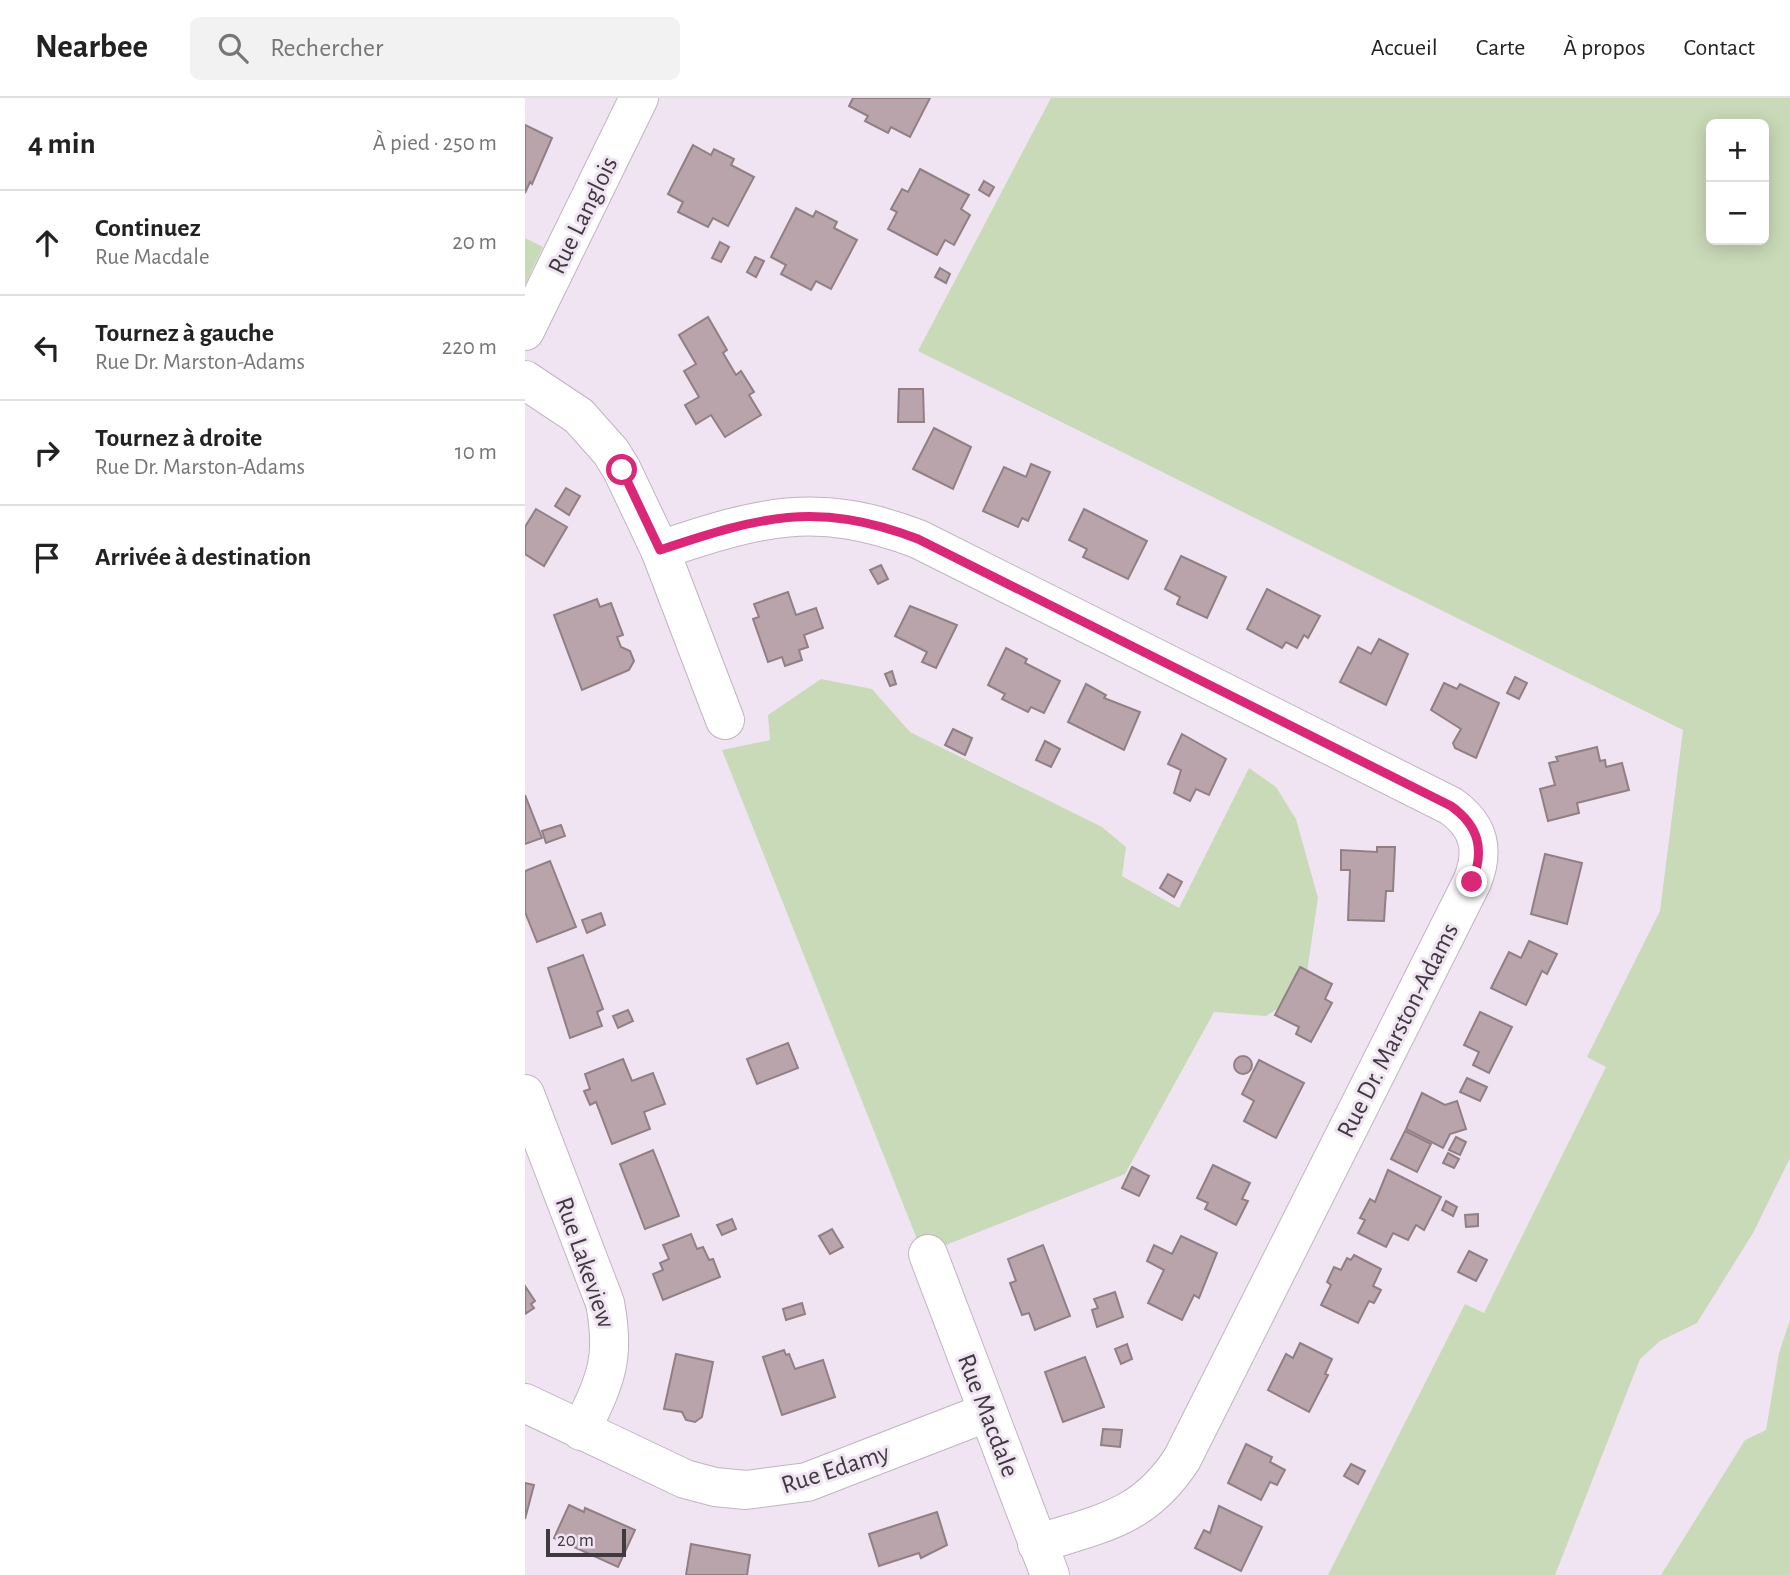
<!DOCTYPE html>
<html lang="fr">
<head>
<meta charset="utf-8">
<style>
	:root { --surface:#fff; --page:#f2f2f2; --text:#222; --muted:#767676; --line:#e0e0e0 }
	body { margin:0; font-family:"Alegreya Sans",sans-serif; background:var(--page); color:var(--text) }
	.controls { position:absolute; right:21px; top:21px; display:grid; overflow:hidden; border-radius:10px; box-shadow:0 4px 18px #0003 }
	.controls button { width:63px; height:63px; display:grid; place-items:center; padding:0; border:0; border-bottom:2px solid var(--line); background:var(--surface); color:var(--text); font:35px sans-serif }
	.scale { position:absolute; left:21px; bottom:18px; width:80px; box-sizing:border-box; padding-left:7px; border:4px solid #3f3a40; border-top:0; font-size:19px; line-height:24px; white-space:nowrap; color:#3f3a40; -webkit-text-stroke:5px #f0e4f3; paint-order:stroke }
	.stop { position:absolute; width:21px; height:21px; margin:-16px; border:5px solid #db2777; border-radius:50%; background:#fff }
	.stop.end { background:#db2777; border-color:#fff; box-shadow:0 2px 7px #0008 }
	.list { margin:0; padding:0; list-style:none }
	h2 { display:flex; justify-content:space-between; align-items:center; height:91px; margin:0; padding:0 28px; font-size:30px }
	h2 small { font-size:23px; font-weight:400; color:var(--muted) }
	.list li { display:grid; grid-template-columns:46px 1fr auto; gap:21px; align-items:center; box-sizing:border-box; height:105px; padding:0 28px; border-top:2px solid var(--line) }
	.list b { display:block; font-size:26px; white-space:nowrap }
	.list p { margin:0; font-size:23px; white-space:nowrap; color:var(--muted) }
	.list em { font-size:23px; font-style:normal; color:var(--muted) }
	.icon { flex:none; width:38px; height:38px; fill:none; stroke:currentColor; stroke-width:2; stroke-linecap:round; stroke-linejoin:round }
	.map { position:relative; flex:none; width:1265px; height:1477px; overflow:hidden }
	header { display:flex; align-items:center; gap:42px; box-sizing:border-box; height:98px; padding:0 35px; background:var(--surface); border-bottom:2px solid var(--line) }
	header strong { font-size:33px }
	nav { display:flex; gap:38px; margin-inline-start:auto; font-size:24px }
	.search { width:490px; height:63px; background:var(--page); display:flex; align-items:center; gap:18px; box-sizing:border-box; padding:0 24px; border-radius:10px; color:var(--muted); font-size:26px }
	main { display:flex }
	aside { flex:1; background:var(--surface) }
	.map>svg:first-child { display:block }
	.green { fill:#c9dab8; fill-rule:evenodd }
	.building { fill:#b8a4aa; stroke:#917f84; stroke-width:2 }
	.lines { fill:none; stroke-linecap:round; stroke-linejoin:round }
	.minor-casing { stroke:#c0b4c2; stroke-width:40 }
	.minor { stroke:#fff; stroke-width:38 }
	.route { stroke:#db2777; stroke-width:9 }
	.labels { text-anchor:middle; stroke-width:6; stroke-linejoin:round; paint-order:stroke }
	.street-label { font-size:26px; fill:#3f3a40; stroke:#f0e4f3 }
</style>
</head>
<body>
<header>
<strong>Nearbee</strong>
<div class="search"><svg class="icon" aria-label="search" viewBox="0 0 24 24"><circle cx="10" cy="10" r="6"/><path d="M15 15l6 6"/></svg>Rechercher</div>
<nav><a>Accueil</a><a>Carte</a><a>À propos</a><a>Contact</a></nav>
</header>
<main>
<aside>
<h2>4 min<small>À pied · 250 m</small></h2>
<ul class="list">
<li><svg class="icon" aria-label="ahead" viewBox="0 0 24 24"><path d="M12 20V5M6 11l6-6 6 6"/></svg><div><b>Continuez</b><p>Rue Macdale</p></div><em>20 m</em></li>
<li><svg class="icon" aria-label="left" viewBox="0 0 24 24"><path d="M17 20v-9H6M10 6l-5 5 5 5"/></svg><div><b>Tournez à gauche</b><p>Rue Dr. Marston-Adams</p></div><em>220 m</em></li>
<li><svg class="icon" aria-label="right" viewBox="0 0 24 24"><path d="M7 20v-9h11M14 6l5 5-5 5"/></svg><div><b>Tournez à droite</b><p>Rue Dr. Marston-Adams</p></div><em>10 m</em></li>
<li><svg class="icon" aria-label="arrive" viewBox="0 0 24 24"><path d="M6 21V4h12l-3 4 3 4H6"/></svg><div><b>Arrivée à destination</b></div></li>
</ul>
</aside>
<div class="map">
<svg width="1265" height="1477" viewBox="0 0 1265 1477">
	<rect width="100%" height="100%" fill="#f0e4f3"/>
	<g class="green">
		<path d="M526,0H1265V1060L1228,1135L1172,1225L1135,1243L1115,1261L1030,1477H803L940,1206L959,1215L1081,969L1062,959L1135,813L1158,632L393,253ZM1186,26H1239V142H1186Z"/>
		<path d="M0,140L18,149L0,187Z"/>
		<path d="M296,581L347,591L385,634L577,729L601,749L597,778L654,810L724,670L751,689L771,721L793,800L779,894L741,918L689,914L600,1076L398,1156L197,652L245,642L243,617Z"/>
		<path d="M1265,1222V1477H1136L1220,1342L1241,1332L1254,1255Z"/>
	</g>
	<g class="building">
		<path d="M328,0H405L385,39L366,29L363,35L340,23L343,18L324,8Z"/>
		<path d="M0,27L27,40L7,86L5,84L0,95Z"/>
		<path d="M168,47L186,57L189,51L209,61L206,67L229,79L203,128L188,120L183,129L153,114L158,104L143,96Z"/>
		<path d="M395,71L444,97L436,111L445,117L429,147L420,142L412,157L363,131L372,114L366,111L377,91L383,94Z"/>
		<path d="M459,83L469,89L464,98L454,92Z"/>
		<path d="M271,110L288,119L291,113L312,124L309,130L332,142L306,191L291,183L286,192L256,176L261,167L246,159Z"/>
		<path d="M195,144L204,149L196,164L187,160Z"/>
		<path d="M230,159L239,163L231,179L222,174Z"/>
		<path d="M415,170L425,176L421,185L410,179Z"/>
		<path d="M183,219L202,252L198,255L211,277L216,273L229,294L224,297L236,317L200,339L186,317L171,326L160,307L174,299L159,273L171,266L154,237Z"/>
		<path d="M374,291H398L399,324H373Z"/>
		<path d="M409,330L446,349L428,391L388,371Z"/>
		<path d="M506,366L525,374L503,423L497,420L493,429L458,413L479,369L501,379Z"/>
		<path d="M41,390L55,398L44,417L30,408Z"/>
		<path d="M11,411L42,429L19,468L0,456V429Z"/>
		<path d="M559,411L622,443L603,481L558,459L562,451L544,442Z"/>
		<path d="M656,458L701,479L682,520L652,506L655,499L640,491Z"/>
		<path d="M356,467L363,481L353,486L345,472Z"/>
		<path d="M742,491L795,518L783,540L779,537L772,550L761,544L757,550L722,531Z"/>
		<path d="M263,494L271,517L291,510L298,530L279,537L283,549L274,552L277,562L260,568L257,559L243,564L228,521L234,519L229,506Z"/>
		<path d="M72,501L75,509L86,505L98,537L92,539L96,549L105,553L109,563L104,572L57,592L29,517Z"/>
		<path d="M385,508L432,527L411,570L397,564L402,554L370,538Z"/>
		<path d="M854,541L883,556L861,607L815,584L833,549L846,556Z"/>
		<path d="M481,550L502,561L500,565L535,583L519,615L506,609L503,614L477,601L480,596L463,587Z"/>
		<path d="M367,573L371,586L365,588L360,576Z"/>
		<path d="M990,579L1002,585L994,601L982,595Z"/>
		<path d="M919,585L932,591L935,586L974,605L951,660L930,650L928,645L936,631L906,612Z"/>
		<path d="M561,586L581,597L579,600L615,614L599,652L543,624Z"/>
		<path d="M428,631L447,640L440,657L420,647Z"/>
		<path d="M657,636L701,661L684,697L671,691L665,703L649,695L656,672L643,666Z"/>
		<path d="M520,643L535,651L526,669L511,662Z"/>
		<path d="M1072,649L1075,663L1080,662L1081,669L1097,665L1104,692L1052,705L1054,715L1023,723L1015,691L1030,687L1024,665L1033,663L1031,659Z"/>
		<path d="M0,697L17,740L0,746Z"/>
		<path d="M36,727L40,738L21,745L17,733Z"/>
		<path d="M852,749H870L868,793H861L859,823L823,822L825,772H816V752L852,754Z"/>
		<path d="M1020,756L1057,765L1042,826L1006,816Z"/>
		<path d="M25,763L51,829L12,844L0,814V773Z"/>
		<path d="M643,776L657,784L649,799L635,790Z"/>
		<path d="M76,815L80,827L62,835L57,822Z"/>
		<path d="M1004,843L1032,856L1022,876L1017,873L1001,907L966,890L984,854L996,860Z"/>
		<path d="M58,857L78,911L72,914L77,928L45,940L23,870Z"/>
		<path d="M775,869L807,886L800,901L807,905L786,944L771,936L774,929L750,917Z"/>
		<path d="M103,912L108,923L93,930L88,918Z"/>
		<path d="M955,914L987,929L964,975L948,967L954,954L939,947Z"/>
		<path d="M263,945L273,970L232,986L222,961Z"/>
		<circle cx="718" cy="967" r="9"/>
		<path d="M98,961L107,983L128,975L140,1006L119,1014L125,1031L87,1046L71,1004L65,1007L59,993L65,991L60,976Z"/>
		<path d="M734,962L779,985L751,1040L719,1023L729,1003L717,996Z"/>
		<path d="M942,980L962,989L955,1003L935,994Z"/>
		<path d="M897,995L920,1007L932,1003L941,1031L925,1036L918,1050L881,1031Z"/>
		<path d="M880,1033L906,1046L892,1074L866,1061Z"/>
		<path d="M931,1039L941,1044L935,1057L924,1052Z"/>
		<path d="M128,1052L154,1118L120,1131L95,1066Z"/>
		<path d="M923,1055L934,1061L929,1070L918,1065Z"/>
		<path d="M688,1067L725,1085L717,1101L723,1103L711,1127L680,1111L683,1105L672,1100Z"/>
		<path d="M607,1069L624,1078L614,1098L597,1090Z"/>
		<path d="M863,1072L916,1099L899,1132L891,1127L883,1142L868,1135L861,1149L833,1135L840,1122L835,1120L845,1101L850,1104Z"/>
		<path d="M921,1103L932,1109L928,1118L917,1112Z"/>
		<path d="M953,1116V1128L941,1129L940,1117Z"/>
		<path d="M207,1121L211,1131L197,1137L192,1127Z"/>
		<path d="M307,1131L318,1149L305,1156L294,1138Z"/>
		<path d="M166,1136L172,1151L178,1149L184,1162L188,1161L195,1179L138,1202L128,1176L138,1172L135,1165L144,1161L138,1147Z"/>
		<path d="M656,1138L692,1155L674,1200L669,1197L657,1222L623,1205L639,1172L622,1163L629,1147L647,1156Z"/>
		<path d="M518,1147L545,1218L510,1232L504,1215L497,1217L485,1185L491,1183L483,1161Z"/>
		<path d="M944,1153L962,1162L951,1183L933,1174Z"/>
		<path d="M829,1157L856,1171L848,1188L856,1192L849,1205L844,1203L833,1225L796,1207L806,1187L802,1184L809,1169L816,1172L822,1160L826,1162Z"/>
		<path d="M0,1188L10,1203L6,1206L9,1210L0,1216Z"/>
		<path d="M590,1194L598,1219L572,1229L567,1212L573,1210L569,1201Z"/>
		<path d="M277,1205L280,1216L261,1222L258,1211Z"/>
		<path d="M775,1245L807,1261L800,1276L803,1277L784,1314L743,1292L761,1256L768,1260Z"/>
		<path d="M602,1246L607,1261L596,1266L590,1251Z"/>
		<path d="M259,1252L261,1257L264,1256L270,1271L298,1262L310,1299L257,1317L238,1259Z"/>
		<path d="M151,1256L188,1264L177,1319L170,1324L161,1322L157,1314L139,1311Z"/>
		<path d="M560,1259L579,1309L538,1324L520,1274Z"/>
		<path d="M578,1331L597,1332L595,1349L576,1347Z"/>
		<path d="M721,1346L747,1359L745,1364L760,1372L752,1387L745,1384L736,1402L703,1385Z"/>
		<path d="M826,1366L840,1373L833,1386L819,1378Z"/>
		<path d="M0,1385L9,1387L0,1421Z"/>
		<path d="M44,1407L59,1414L60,1410L110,1432L93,1469L29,1440Z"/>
		<path d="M694,1408L737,1429L716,1473L670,1450L679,1432L685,1435Z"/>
		<path d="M412,1414L422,1447L396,1460L394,1455L354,1468L344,1436Z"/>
		<path d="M166,1446L225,1457L222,1477H161Z"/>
	</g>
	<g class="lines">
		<defs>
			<g id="minor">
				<path d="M0,233L114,0"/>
				<path d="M0,282L54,318L86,354L97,372L135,452L200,622"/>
				<path d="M135,452C234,419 291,402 393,441L926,708C954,728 960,752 947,784L657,1361C618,1421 576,1425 512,1446"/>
				<path d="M0,996L80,1205C91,1262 80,1282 56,1333"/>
				<path d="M403,1156L525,1477"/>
				<path d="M0,1305L160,1381L190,1389L221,1392L282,1384L463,1314"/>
			</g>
		</defs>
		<use href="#minor" class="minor-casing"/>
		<use href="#minor" class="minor"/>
	</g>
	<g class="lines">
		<path class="route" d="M97,372L135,452C234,419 291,402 393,441L926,708C954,728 960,752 947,784"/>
	</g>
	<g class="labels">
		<g class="street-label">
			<text transform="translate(57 117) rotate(-64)" y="9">Rue Langlois</text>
			<text transform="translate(872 932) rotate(-63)" y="9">Rue Dr. Marston-Adams</text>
			<text transform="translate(61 1164) rotate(71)" y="9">Rue Lakeview</text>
			<text transform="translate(464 1317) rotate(69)" y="9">Rue Macdale</text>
			<text transform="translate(310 1370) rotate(-18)" y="9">Rue Edamy</text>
		</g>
	</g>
</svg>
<div class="controls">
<button>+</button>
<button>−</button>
</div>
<div class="scale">20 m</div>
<div class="stop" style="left:97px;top:372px"></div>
<div class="stop end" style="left:947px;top:784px"></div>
</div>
</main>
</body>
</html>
